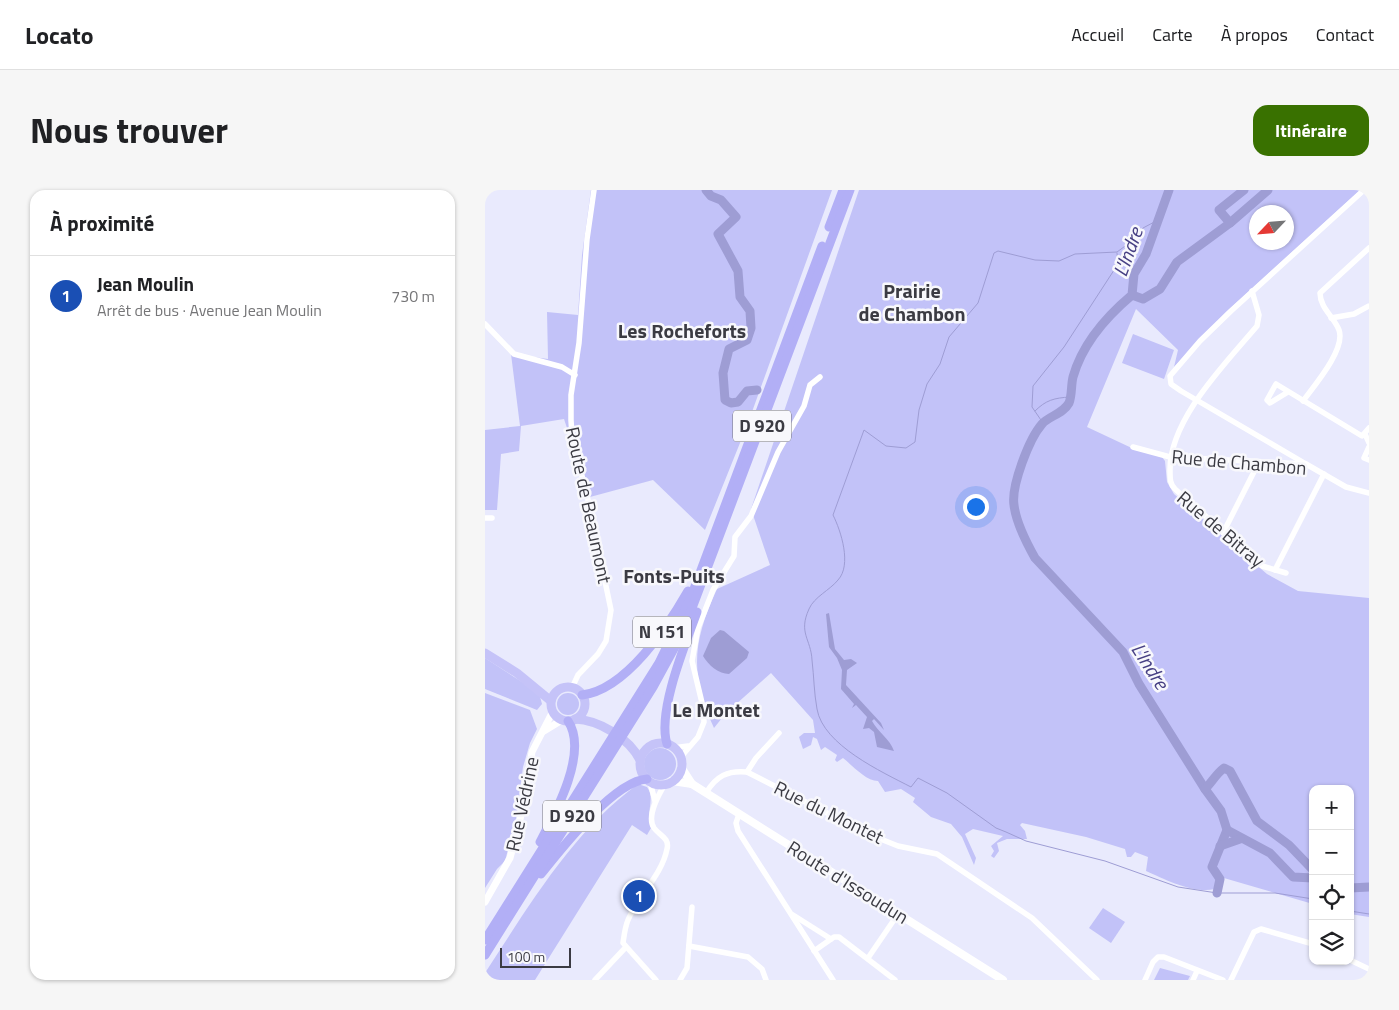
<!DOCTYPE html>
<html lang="fr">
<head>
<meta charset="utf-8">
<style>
	:root { --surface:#fff; --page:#f6f6f6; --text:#202124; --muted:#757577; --line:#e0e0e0; --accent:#397100 }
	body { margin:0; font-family:"Titillium Web",sans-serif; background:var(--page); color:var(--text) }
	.controls { position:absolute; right:15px; bottom:15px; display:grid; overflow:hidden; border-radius:10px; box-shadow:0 1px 4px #0004 }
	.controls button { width:45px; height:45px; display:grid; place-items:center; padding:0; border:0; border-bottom:1px solid var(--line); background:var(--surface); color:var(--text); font:25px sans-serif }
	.compass { position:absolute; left:764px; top:15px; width:45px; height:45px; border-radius:50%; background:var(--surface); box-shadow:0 1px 4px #0004; rotate:244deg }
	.scale { position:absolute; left:15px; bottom:12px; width:71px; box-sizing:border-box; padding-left:5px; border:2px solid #3b3b43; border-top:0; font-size:14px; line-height:18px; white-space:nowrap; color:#3b3b43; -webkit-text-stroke:4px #f8f8fc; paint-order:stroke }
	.you { position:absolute; left:490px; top:316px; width:18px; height:18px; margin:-12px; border:4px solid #fff; border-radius:50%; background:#1a73e8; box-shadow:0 0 0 8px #1a73e833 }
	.badge { display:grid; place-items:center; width:32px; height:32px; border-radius:50%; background:var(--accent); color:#fff; font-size:16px; font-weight:700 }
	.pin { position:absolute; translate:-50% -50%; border:2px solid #fff; box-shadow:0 1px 5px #0006 }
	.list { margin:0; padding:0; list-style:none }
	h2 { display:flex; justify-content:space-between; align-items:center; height:65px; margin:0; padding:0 20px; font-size:21px }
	h2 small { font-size:16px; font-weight:400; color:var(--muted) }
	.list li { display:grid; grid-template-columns:32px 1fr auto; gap:15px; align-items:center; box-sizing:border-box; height:80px; padding:0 20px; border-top:1px solid var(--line) }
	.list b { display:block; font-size:19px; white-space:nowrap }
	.list p { margin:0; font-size:16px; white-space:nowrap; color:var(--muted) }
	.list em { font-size:16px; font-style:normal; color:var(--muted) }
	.icon { flex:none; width:28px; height:28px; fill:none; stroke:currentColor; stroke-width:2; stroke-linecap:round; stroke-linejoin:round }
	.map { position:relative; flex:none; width:884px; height:790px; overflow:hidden; border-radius:15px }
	header { display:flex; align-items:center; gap:30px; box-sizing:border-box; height:70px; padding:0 25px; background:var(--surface); border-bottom:1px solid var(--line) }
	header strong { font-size:24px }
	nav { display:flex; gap:28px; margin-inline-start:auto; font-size:18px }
	.intro { display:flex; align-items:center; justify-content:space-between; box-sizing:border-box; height:120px; padding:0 30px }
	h1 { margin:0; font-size:35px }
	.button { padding:12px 22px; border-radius:15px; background:var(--accent); color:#fff; font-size:18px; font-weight:700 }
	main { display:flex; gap:30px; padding:0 30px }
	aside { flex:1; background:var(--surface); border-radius:15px; box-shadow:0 1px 4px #0004 }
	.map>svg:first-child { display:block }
	.green { fill:#c2c2f8; fill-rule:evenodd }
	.water { fill:#9e9dd4 }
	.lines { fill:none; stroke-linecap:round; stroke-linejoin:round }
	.stream { stroke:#9e9dd4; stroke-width:1 }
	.river { stroke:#9e9dd4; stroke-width:9 }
	.minor { stroke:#fff; stroke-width:5.5 }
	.tertiary { stroke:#fff; stroke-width:7 }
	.secondary { stroke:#fff; stroke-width:8 }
	.primary { stroke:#c5c3f8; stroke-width:9 }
	.trunk { stroke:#b2aff6; stroke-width:9 }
	.labels { text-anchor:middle; stroke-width:5; stroke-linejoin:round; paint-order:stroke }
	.shield { fill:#f8f8fc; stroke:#74747a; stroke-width:1 }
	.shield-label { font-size:18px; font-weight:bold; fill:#3b3b43 }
	.street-label { font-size:19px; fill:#3b3b43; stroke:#f8f8fc }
	.water-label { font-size:20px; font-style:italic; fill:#474084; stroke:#f8f8fc }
	.neighbourhood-label { font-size:20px; font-weight:bold; fill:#3b3b43; stroke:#f8f8fc }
</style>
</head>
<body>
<header>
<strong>Locato</strong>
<nav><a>Accueil</a><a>Carte</a><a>À propos</a><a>Contact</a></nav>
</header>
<div class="intro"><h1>Nous trouver</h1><a class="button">Itinéraire</a></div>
<main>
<aside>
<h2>À proximité<small></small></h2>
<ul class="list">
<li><span class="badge" style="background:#1a4fb4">1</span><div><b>Jean Moulin</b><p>Arrêt de bus · Avenue Jean Moulin</p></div><em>730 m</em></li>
</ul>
</aside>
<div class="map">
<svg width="884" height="790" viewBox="0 0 884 790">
	<rect width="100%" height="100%" fill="#e9eafd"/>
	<g class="green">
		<path d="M106,0H347L263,233L220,340L168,290L105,307L79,229L36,236L34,261L16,264L12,320H0V240L35,236L26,164L63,169L62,122L93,125L97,65Z"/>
		<path d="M374,0H875L741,122L689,177L693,160L651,119L602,237L651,260L677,267L680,271L682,292L689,304L782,384L813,401L884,408V727L865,724V599H828V714L732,686L730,699C709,704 681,690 661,681L663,667L650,662L646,667H642L640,659L601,647L537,633L535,635L540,641L542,649H522L512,653L514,661L509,668L506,666L509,661L506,656L518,646L488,639L480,644L491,668L489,675L477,647L466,634L446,627L428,612L430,608L416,599L400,602L393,591C381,591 368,576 358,568L352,572L350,570L352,565L340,557L336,560L332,549L328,547L326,555L318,559L314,547L319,543H330L328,530L286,483L241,523L229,538C204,484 208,451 232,399L285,375L266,319ZM772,22H802V52H772Z"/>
		<path d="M648,144L689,160L679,189L637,173Z"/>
		<path d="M0,468L54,503L57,514L52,520L0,499Z"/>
		<circle cx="83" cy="514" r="11"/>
		<path d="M0,503L45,520L52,539L45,553L38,577L31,629L20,671L12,679L0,698Z"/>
		<circle cx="175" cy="574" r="16"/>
		<path d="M153,594L162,597C171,609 160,622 166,638L162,645L147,635L50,790H0V783C44,716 87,642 153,594Z"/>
		<path d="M618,718L640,732L626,753L604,738Z"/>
		<path d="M675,778L705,786L703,790H669Z"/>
	</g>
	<g class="water">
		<path d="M344,423L350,459L359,470L366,469L372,473L362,480L361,495L396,533L399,540L389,529L387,531C393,542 405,549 409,561L392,557L389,542L384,538L378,539L382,527L371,515L367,518L369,514L356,499L357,480L352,468L344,457L341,424Z"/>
		<path d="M235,440L239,441L264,462L262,468L244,484C234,484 223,475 218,466L226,448Z"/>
	</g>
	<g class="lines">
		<g class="stream">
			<path d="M673,30L658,38L647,51L632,62L590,64L574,71L550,70L513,61L509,63L493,113L464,147L455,174L442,194L434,220L430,252L421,258L401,256L379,240L348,325C356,341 367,375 353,390C345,400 329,407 324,419C313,443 326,449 327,470C329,487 329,503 332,519C338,555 397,582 426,597L433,588L462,603L511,638L521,642L541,651L620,671L693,697L732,703H790L828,709"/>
			<path d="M550,221C561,210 569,208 585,207"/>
			<path d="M558,233L547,217L548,196L579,157L633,74L632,63"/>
			<path d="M865,721L884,724"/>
		</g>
		<g class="river">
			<path d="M221,0L226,6L236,10L251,27L233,44L253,81L255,107L265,121L266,138L262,150L244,159L238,183L240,210L246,213L253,212L262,201L272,200"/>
			<path d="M684,0L661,64L649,84L647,105C622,126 597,155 588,187C586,195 587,206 584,213C578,224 564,226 557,234C544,249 526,296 529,315C531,333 541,352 550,368L638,462L654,494L720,599L736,621L742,640L727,677L735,689L732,703"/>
			<path d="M745,33L783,0"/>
			<path d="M647,105L658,109L675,99L692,72L745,33L734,20L759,0"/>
			<path d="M720,599C727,592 731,584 739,578L745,581L772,631L804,655L828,680"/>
			<path d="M742,640L785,663L808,687L828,688"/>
			<path d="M735,656L755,649"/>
			<path d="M865,698L884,697"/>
		</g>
		<g class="minor">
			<path d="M767,101L774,125L772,136C740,174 684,230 685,281C685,289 685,294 690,299L777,376L801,383"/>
			<path d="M846,128L869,124L884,116"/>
			<path d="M0,134L29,164L77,177L90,185"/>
			<path d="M803,202L785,213L782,210L791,194L877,246L884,238"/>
			<path d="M818,211C829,196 861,159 854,140C849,127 835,118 835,103L884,58"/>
			<path d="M880,244L884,253"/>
			<path d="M648,257L685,267L821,274L861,297L884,303"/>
			<path d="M884,257L879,268L884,270"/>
			<path d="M821,274L696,201L686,194L685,186L715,151L746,121L879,0"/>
			<path d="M0,328H7"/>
			<path d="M738,343L774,272"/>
			<path d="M790,380L839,284"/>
			<path d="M87,498L93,485L113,464L121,451L126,420L103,310L87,246L86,230V205L94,153L102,49L109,0"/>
			<path d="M188,558L203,556"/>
			<path d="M195,568L213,547L219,532L218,517L207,471L213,438L228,400L249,366L250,347L266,326L293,262L319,216L325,195L335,187"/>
			<path d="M262,582L271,568L294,543"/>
			<path d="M165,592L170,611"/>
			<path d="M221,603C231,586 243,580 262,582L383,644L413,656L452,664L547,728L612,790"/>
			<path d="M254,624L251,633L253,641L348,790"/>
			<path d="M308,725L346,749"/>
			<path d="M204,756L263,767L277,779L281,790"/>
			<path d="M329,761L349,747H354L410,790"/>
			<path d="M383,768L413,724"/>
			<path d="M865,770L884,779"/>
			<path d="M110,790L141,757"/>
			<path d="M171,790L138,753C139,746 140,737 143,730C153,706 177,685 182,659C185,648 174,645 169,638C161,626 174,604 180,594"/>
			<path d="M195,790L202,778L207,717"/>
			<path d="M660,790L668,772L673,767H679L738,790"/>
			<path d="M708,790L712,781"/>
			<path d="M746,790L769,742L776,739L828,754"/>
		</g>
		<g class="tertiary">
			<path d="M59,541L77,530"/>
			<path d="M0,712L25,668L35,630L47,562L68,521"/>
		</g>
		<g class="secondary">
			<path d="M196,577L207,594L518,790"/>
			<path d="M187,591L207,594"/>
		</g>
		<g class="primary">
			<path d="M0,463L32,483L66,511"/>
			<circle cx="83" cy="514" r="17"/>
			<path d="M90,529C114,530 144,548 155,570"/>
			<circle cx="176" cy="574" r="21"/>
		</g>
		<g class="trunk">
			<path d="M344,37L358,0"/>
			<path d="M97,505C141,500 183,436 203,401"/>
			<path d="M182,554C172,522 200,455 212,422"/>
			<path d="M55,652C70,624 104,562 83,531"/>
			<path d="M56,684C76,659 129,591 162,589"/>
			<path d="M0,750L174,473L206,407L337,56"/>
			<path d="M0,765L168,497L198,442L365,0"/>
		</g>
	</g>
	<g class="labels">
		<g class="shield">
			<rect x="248" y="220.5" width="58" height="31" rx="4"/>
			<rect x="148" y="426.5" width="58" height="31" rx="4"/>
			<rect x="58" y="610.5" width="58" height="31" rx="4"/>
		</g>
		<g class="shield-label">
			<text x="277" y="242">D 920</text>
			<text x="177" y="448">N 151</text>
			<text x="87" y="632">D 920</text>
		</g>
		<g class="street-label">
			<text transform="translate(754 272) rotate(5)" y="7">Rue de Chambon</text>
			<text transform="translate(104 315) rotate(78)" y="7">Route de Beaumont</text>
			<text transform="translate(736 339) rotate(40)" y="7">Rue de Bitray</text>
			<text transform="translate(37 614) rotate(-78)" y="7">Rue Védrine</text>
			<text transform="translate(344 622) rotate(26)" y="7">Rue du Montet</text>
			<text transform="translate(363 692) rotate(32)" y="7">Route d'Issoudun</text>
		</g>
		<g class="water-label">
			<text transform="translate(643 62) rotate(-70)" y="7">L'Indre</text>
			<text transform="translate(665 476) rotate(57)" y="7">L'Indre</text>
		</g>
		<g class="neighbourhood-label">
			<text x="427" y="108">Prairie<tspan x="427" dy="23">de Chambon</tspan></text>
			<text x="197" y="148">Les Rocheforts</text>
			<text x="189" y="393">Fonts-Puits</text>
			<text x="231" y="527">Le Montet</text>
		</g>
	</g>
</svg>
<div class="controls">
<button>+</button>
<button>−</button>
<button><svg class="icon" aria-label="locate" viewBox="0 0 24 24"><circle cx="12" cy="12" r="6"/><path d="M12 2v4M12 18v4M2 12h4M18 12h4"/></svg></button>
<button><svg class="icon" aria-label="layers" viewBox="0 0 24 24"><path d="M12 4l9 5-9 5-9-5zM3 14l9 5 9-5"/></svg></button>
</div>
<svg class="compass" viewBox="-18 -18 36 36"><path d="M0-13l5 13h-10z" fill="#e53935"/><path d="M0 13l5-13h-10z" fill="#757577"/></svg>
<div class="scale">100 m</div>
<div class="you"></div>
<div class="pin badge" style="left:154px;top:706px;background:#1a4fb4">1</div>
</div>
</main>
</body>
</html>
